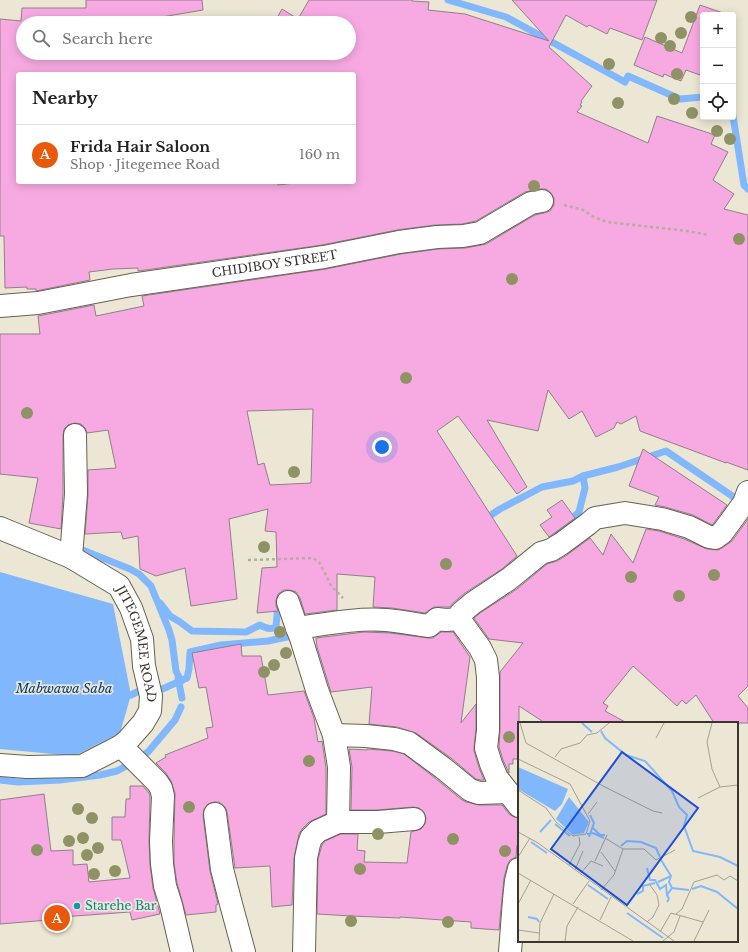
<!DOCTYPE html>
<html lang="en">
<head>
<meta charset="utf-8">
<style>
	:root { --surface:#fff; --page:#f6f6f6; --text:#222; --muted:#767676; --line:#e0e0e0; --accent:#ea580c }
	body { margin:0; font-family:"Libre Baskerville",serif; background:var(--page); color:var(--text) }
	.controls { position:absolute; right:12px; top:12px; display:grid; overflow:hidden; border-radius:4px; box-shadow:0 2px 10px #0003 }
	.controls button { width:36px; height:36px; display:grid; place-items:center; padding:0; border:0; border-bottom:1px solid var(--line); background:var(--surface); color:var(--text); font:20px sans-serif }
	.you { position:absolute; left:382px; top:447px; width:14px; height:14px; margin:-10px; border:3px solid #fff; border-radius:50%; background:#1a73e8; box-shadow:0 0 0 6px #1a73e833 }
	.badge { display:grid; place-items:center; width:26px; height:26px; border-radius:50%; background:var(--accent); color:#fff; font-size:13px; font-weight:700 }
	.pin { position:absolute; translate:-50% -50%; border:2px solid #fff; box-shadow:0 1px 4px #0006 }
	.list { margin:0; padding:0; list-style:none }
	h2 { display:flex; justify-content:space-between; align-items:center; height:52px; margin:0; padding:0 16px; font-size:17px }
	h2 small { font-size:13px; font-weight:400; color:var(--muted) }
	.list li { display:grid; grid-template-columns:26px 1fr auto; gap:12px; align-items:center; box-sizing:border-box; height:60px; padding:0 16px; border-top:1px solid var(--line) }
	.list b { display:block; font-size:15px; white-space:nowrap }
	.list p { margin:0; font-size:13px; white-space:nowrap; color:var(--muted) }
	.list em { font-size:13px; font-style:normal; color:var(--muted) }
	.icon { flex:none; width:22px; height:22px; fill:none; stroke:currentColor; stroke-width:2; stroke-linecap:round; stroke-linejoin:round }
	.map { position:relative; flex:none; width:748px; height:952px; overflow:hidden }
	.search { position:absolute; background:var(--surface); box-shadow:0 2px 10px #0003; left:16px; top:16px; width:340px; height:44px; display:flex; align-items:center; gap:10px; box-sizing:border-box; padding:0 14px; border-radius:22px; color:var(--muted); font-size:15px }
	.panel { position:absolute; background:var(--surface); box-shadow:0 2px 10px #0003; left:16px; top:72px; width:340px; height:112px; border-radius:4px }
	.map>svg:first-child { display:block }
	.water { fill:#81b8fd }
	.lines { fill:none; stroke-linecap:round; stroke-linejoin:round }
	.stream { stroke:#81b8fd; stroke-width:7 }
	.building { fill:#f7aae2; stroke:#907f8b; fill-rule:evenodd }
	.minor-casing { stroke:#666151; stroke-width:24 }
	.path { stroke:#b3afa0; stroke-width:2.5; stroke-dasharray:3 3; stroke-linecap:butt }
	.minor { stroke:#fff; stroke-width:22 }
	.tree { fill:#8f9265 }
	.culture-dot { fill:#0f9aa8; stroke:#ece7d4; stroke-width:1.5 }
	.labels { text-anchor:middle; stroke-width:3.5; stroke-linejoin:round; paint-order:stroke }
	.street-label { font-size:12px; fill:#38362e; stroke:#ece7d4 }
	.culture-label { font-size:12px; fill:#0d838f; stroke:#ece7d4; text-anchor:start }
	.water-label { font-size:13px; font-style:italic; fill:#033e7a; stroke:#ece7d4 }
	.inset-river { fill:none; stroke:#81b8fd; stroke-width:2 }
	.inset-road { fill:none; stroke:#a4a092; stroke-width:1 }
	.view { fill:#1d4ed8; fill-opacity:0.15; stroke:#1d4ed8; stroke-width:2 }
	.inset-edge { fill:none; stroke:#38362e; stroke-width:2 }
</style>
</head>
<body>
<div class="map">
<svg width="748" height="952" viewBox="0 0 748 952">
	<rect width="100%" height="100%" fill="#ece7d4"/>
	<path class="water" d="M0,572L113,604L131,695L120,733L74,756L0,749Z"/>
	<g class="lines">
		<g class="stream">
			<path d="M448,0L506,17L625,82L628,76L680,99L703,97"/>
			<path d="M733,116L744,185L748,189"/>
			<path d="M484,522L488,517L500,509L542,487L573,481L583,476L618,467L666,451L741,502"/>
			<path d="M550,541L559,531L579,512L585,488L583,476"/>
			<path d="M80,549L130,569L139,574L151,586L169,630L172,640L176,671L181,681L178,678L182,698"/>
			<path d="M160,603L170,616L180,622L192,631L246,632L260,625C265,628 271,630 276,627L278,603L281,610"/>
			<path d="M375,629L389,632L411,633"/>
			<path d="M160,690L187,678L189,669L190,652L221,645L268,641L296,635L298,636"/>
			<path d="M131,695L145,688"/>
			<path d="M0,780L18,782L60,780L100,775L117,771L132,763L148,752L175,720L181,707"/>
		</g>
	</g>
	<g class="building">
		<path d="M86,0H202L203,10L144,20L145,23H23V53H349V23H274L282,9L298,19L309,0H412V1L429,2L428,10L465,14L549,41L512,0H657L642,40L610,28L607,34L589,25L587,27L566,15L549,47L592,86L581,101L582,102L580,105L582,106L577,112L648,143L657,116L715,135L711,144L728,152L713,180L734,194L724,209L748,215V470L726,462V463L640,431L636,416L621,424L617,422L614,428L596,437L582,411L569,419L548,390L538,431L487,420L527,487L517,494L458,416L437,431L517,556L502,569L465,593L453,603L450,607H434L425,613L392,608L373,607L375,577L337,574V610L305,614L300,598L296,592L290,590H284L278,594L276,600V606L278,611L257,613L262,568L277,567L276,532L265,531L268,509L229,519L237,599L191,606L185,568L156,576L140,569L138,536L123,539L121,532L85,534L88,495V470L116,468L108,430L87,433L85,428L81,424L75,423L68,425L64,429L63,435V494L61,529L29,523L38,478L0,474V334H40L38,316L94,305L96,316L144,306L142,296L326,269L401,254L438,249L465,248L482,245L486,244L535,215L544,213L550,211L554,205V198L551,193L546,189H540L525,192L476,221L462,224L435,225L397,230L322,245L138,271V268L113,269L89,272L90,280L36,291V289H27V287L5,288L4,236H0V19L21,21L22,8H86ZM18,74H354V182H302L278,185L277,182H18ZM313,409L311,483L270,485L264,463L258,465L247,411Z"/>
		<path d="M700,5L723,13L722,15H703V67L700,75L686,70L681,81L664,74L663,77L634,65L645,37L682,53Z"/>
		<path d="M643,449L727,505L713,524L712,525L693,515L665,507L655,505L659,497L629,486Z"/>
		<path d="M562,500L575,518L549,537L540,525L552,517L547,510Z"/>
		<path d="M748,519V686L738,696L748,708V723H714L696,695L686,704L682,700L677,706L633,666L603,703L608,706L605,711L627,723H545L519,706V759H513V764H509V773L503,760L499,747L500,730V672L523,643L489,639L474,618L480,613L517,589L547,564L557,561L567,555L590,538L603,555L611,534L633,563L646,529L659,531L684,539L707,549L718,550L722,548L732,541Z"/>
		<path d="M364,632L390,633L428,638H433L441,632H453L470,657L461,723L476,704V729L474,747V751L479,768L484,780H481L476,779L451,758L416,733L397,727L369,724L372,687L331,692L317,647L316,638Z"/>
		<path d="M241,644L242,656H261L268,695L304,691L314,718L318,742L322,741L326,768V814L309,822L302,829L299,834L294,858L292,905L272,907L270,866L235,868L227,812L225,807L219,802H214L208,804L204,809L203,816L210,871L218,904L216,905V912L186,915L177,883L174,863V842L175,793L171,781L166,773L156,763L166,757L165,755L208,738L206,728L213,727L206,687L199,688L192,653Z"/>
		<path d="M349,749L367,750V749L392,751L404,754L435,778L462,800L466,802L479,805H502L509,814L514,817L519,818V845H517L516,857L510,860L507,866L504,878L499,930L471,928V922L400,917V918L351,916L317,914L318,859L322,845L325,841L341,834H358L357,850L365,851L364,862L407,863L411,832L421,829L425,824L426,818L424,812L419,808L413,807L377,810H351L352,767Z"/>
		<path d="M130,786H143L149,793L150,797L149,841L150,865L153,888L160,914L132,920L130,912L61,917V919L0,924V800L44,794L51,851L73,850V865L87,864L89,882L130,878L121,840H112V817H125L126,799H130Z"/>
	</g>
	<g class="lines">
		<defs>
			<g id="minor">
				<path id="s1" d="M0,306L38,303L131,285L324,257L399,242L437,237L463,236L480,233L531,203L542,201"/>
				<path id="s2" d="M0,528L71,557L119,586L131,608L142,639L144,666L151,696L150,711L143,723L128,740L121,746L82,766L27,767L0,765"/>
				<path d="M71,557L76,494L75,435"/>
				<path d="M288,602L297,628L301,638L317,690L334,735L339,767L338,822"/>
				<path d="M297,628C326,624 356,618 386,620C400,621 414,624 429,626L437,619L446,620L459,619"/>
				<path d="M334,735L366,736L394,739L409,743L443,768L470,790L479,793L508,792"/>
				<path d="M121,746L157,782L161,788L163,796L161,842L162,864L165,886L171,905L182,952"/>
				<path d="M519,806L497,778L491,764L486,748L488,730V677L486,660L480,648L459,619L461,613L473,603L509,579L541,553L551,550L561,544L588,524L595,518L625,513L662,519L689,527L709,537L715,538L722,533L744,503L748,492"/>
				<path d="M215,814L222,869L231,904L244,952"/>
				<path d="M304,952L306,858L309,844L311,838L318,831L338,822H378L414,819"/>
				<path d="M510,952L514,900L516,881L519,869"/>
			</g>
		</defs>
		<use href="#minor" class="minor-casing"/>
		<g class="path">
			<path d="M564,205L583,210L594,217L607,222L687,231L709,235"/>
			<path d="M248,560L313,558L319,562L328,579L331,586L343,598"/>
		</g>
		<use href="#minor" class="minor"/>
	</g>
	<g class="tree">
		<circle cx="691" cy="17" r="6"/>
		<circle cx="681" cy="33" r="6"/>
		<circle cx="661" cy="38" r="6"/>
		<circle cx="670" cy="46" r="6"/>
		<circle cx="609" cy="64" r="6"/>
		<circle cx="677" cy="74" r="6"/>
		<circle cx="674" cy="99" r="6"/>
		<circle cx="618" cy="103" r="6"/>
		<circle cx="692" cy="113" r="6"/>
		<circle cx="717" cy="131" r="6"/>
		<circle cx="730" cy="139" r="6"/>
		<circle cx="534" cy="186" r="6"/>
		<circle cx="739" cy="239" r="6"/>
		<circle cx="512" cy="279" r="6"/>
		<circle cx="406" cy="378" r="6"/>
		<circle cx="27" cy="413" r="6"/>
		<circle cx="294" cy="472" r="6"/>
		<circle cx="264" cy="547" r="6"/>
		<circle cx="446" cy="564" r="6"/>
		<circle cx="714" cy="575" r="6"/>
		<circle cx="631" cy="577" r="6"/>
		<circle cx="679" cy="596" r="6"/>
		<circle cx="280" cy="632" r="6"/>
		<circle cx="286" cy="653" r="6"/>
		<circle cx="274" cy="665" r="6"/>
		<circle cx="264" cy="672" r="6"/>
		<circle cx="509" cy="737" r="6"/>
		<circle cx="309" cy="761" r="6"/>
		<circle cx="189" cy="807" r="6"/>
		<circle cx="78" cy="809" r="6"/>
		<circle cx="92" cy="818" r="6"/>
		<circle cx="378" cy="834" r="6"/>
		<circle cx="83" cy="838" r="6"/>
		<circle cx="453" cy="839" r="6"/>
		<circle cx="69" cy="841" r="6"/>
		<circle cx="98" cy="848" r="6"/>
		<circle cx="37" cy="850" r="6"/>
		<circle cx="505" cy="851" r="6"/>
		<circle cx="87" cy="855" r="6"/>
		<circle cx="360" cy="869" r="6"/>
		<circle cx="115" cy="871" r="6"/>
		<circle cx="94" cy="874" r="6"/>
		<circle cx="351" cy="921" r="6"/>
		<circle cx="448" cy="922" r="6"/>
	</g>
	<circle class="culture-dot" cx="77" cy="906" r="4"/>
	<g class="labels">
		<g class="street-label">
			<text dy="4" stroke="none"><textPath href="#s1" startOffset="278">CHIDIBOY STREET</textPath></text>
			<text dy="4" stroke="none"><textPath href="#s2" startOffset="194">JITEGEMEE ROAD</textPath></text>
		</g>
		<g class="culture-label">
			<text x="85" y="910">Starehe Bar</text>
		</g>
		<g class="water-label">
			<text x="64" y="693">Mabwawa Saba</text>
		</g>
	</g>
	<g transform="translate(518 722)">
		<rect width="220" height="220" fill="#ece7d4"/>
		<path d="M0,45L50,67L44,82L37,89L0,67ZM51,75L71,100L66,111L55,113L38,97Z" fill="#81b8fd"/>
		<path class="inset-river" d="M64,1L74,10M83,9L87,16L108,33L127,39L154,69L161,85L169,93L166,104L175,129L202,135L220,144M37,102L52,114M75,106L82,113H87M22,110L33,98M69,112L75,111L86,116M71,115L76,101L72,93M13,120L29,131M103,124L109,119L123,120L138,126L142,135M143,138L153,154L151,160L154,166L171,168M129,146L132,158H137L142,167L148,163L149,173M140,160L153,154M70,163L90,177M174,167L183,164L199,170L220,187M119,172L125,169V164L137,161M149,180L151,177L149,173L154,166M109,191L145,216M10,195L19,197L21,200"/>
		<path class="inset-road" d="M2,1L8,21L85,64L135,89L144,91M194,1L189,20L194,47L202,65M138,16L146,1M37,35L43,27L62,21L69,13L79,11L91,1M0,37L52,62L72,99L68,112L55,114L38,100L28,86L0,68M180,76L202,65L220,63M70,92L79,80M0,110L20,121L156,219M87,116L105,127M83,130L97,149M0,135L12,116M77,139L89,113M51,143L62,122L61,115M57,148L65,129M0,151L115,219M63,151L73,139L85,144M83,168L96,153L105,127H126L138,138L157,128M0,182L13,158M55,182L71,159M158,192L164,187L176,160L199,153L206,158L212,154L220,159M82,198L93,175M129,200L135,195L141,183L139,173L132,163M0,208L21,211M142,210L153,191L185,200M21,219L22,201L36,172M47,219L49,204L60,185M145,219L156,210L162,194M176,219L191,188"/>
		<path class="view" d="M104,30L180,86L109,183L33,127Z"/>
		<rect width="220" height="220" class="inset-edge"/>
	</g>
</svg>
<div class="controls">
<button>+</button>
<button>−</button>
<button><svg class="icon" aria-label="locate" viewBox="0 0 24 24"><circle cx="12" cy="12" r="6"/><path d="M12 2v4M12 18v4M2 12h4M18 12h4"/></svg></button>
</div>
<div class="you"></div>
<div class="pin badge" style="left:57px;top:918px">A</div>
<div class="search"><svg class="icon" aria-label="search" viewBox="0 0 24 24"><circle cx="10" cy="10" r="6"/><path d="M15 15l6 6"/></svg>Search here</div>
<section class="panel">
<h2>Nearby<small></small></h2>
<ul class="list">
<li><span class="badge">A</span><div><b>Frida Hair Saloon</b><p>Shop · Jitegemee Road</p></div><em>160 m</em></li>
</ul>
</section>
</div>
</body>
</html>
